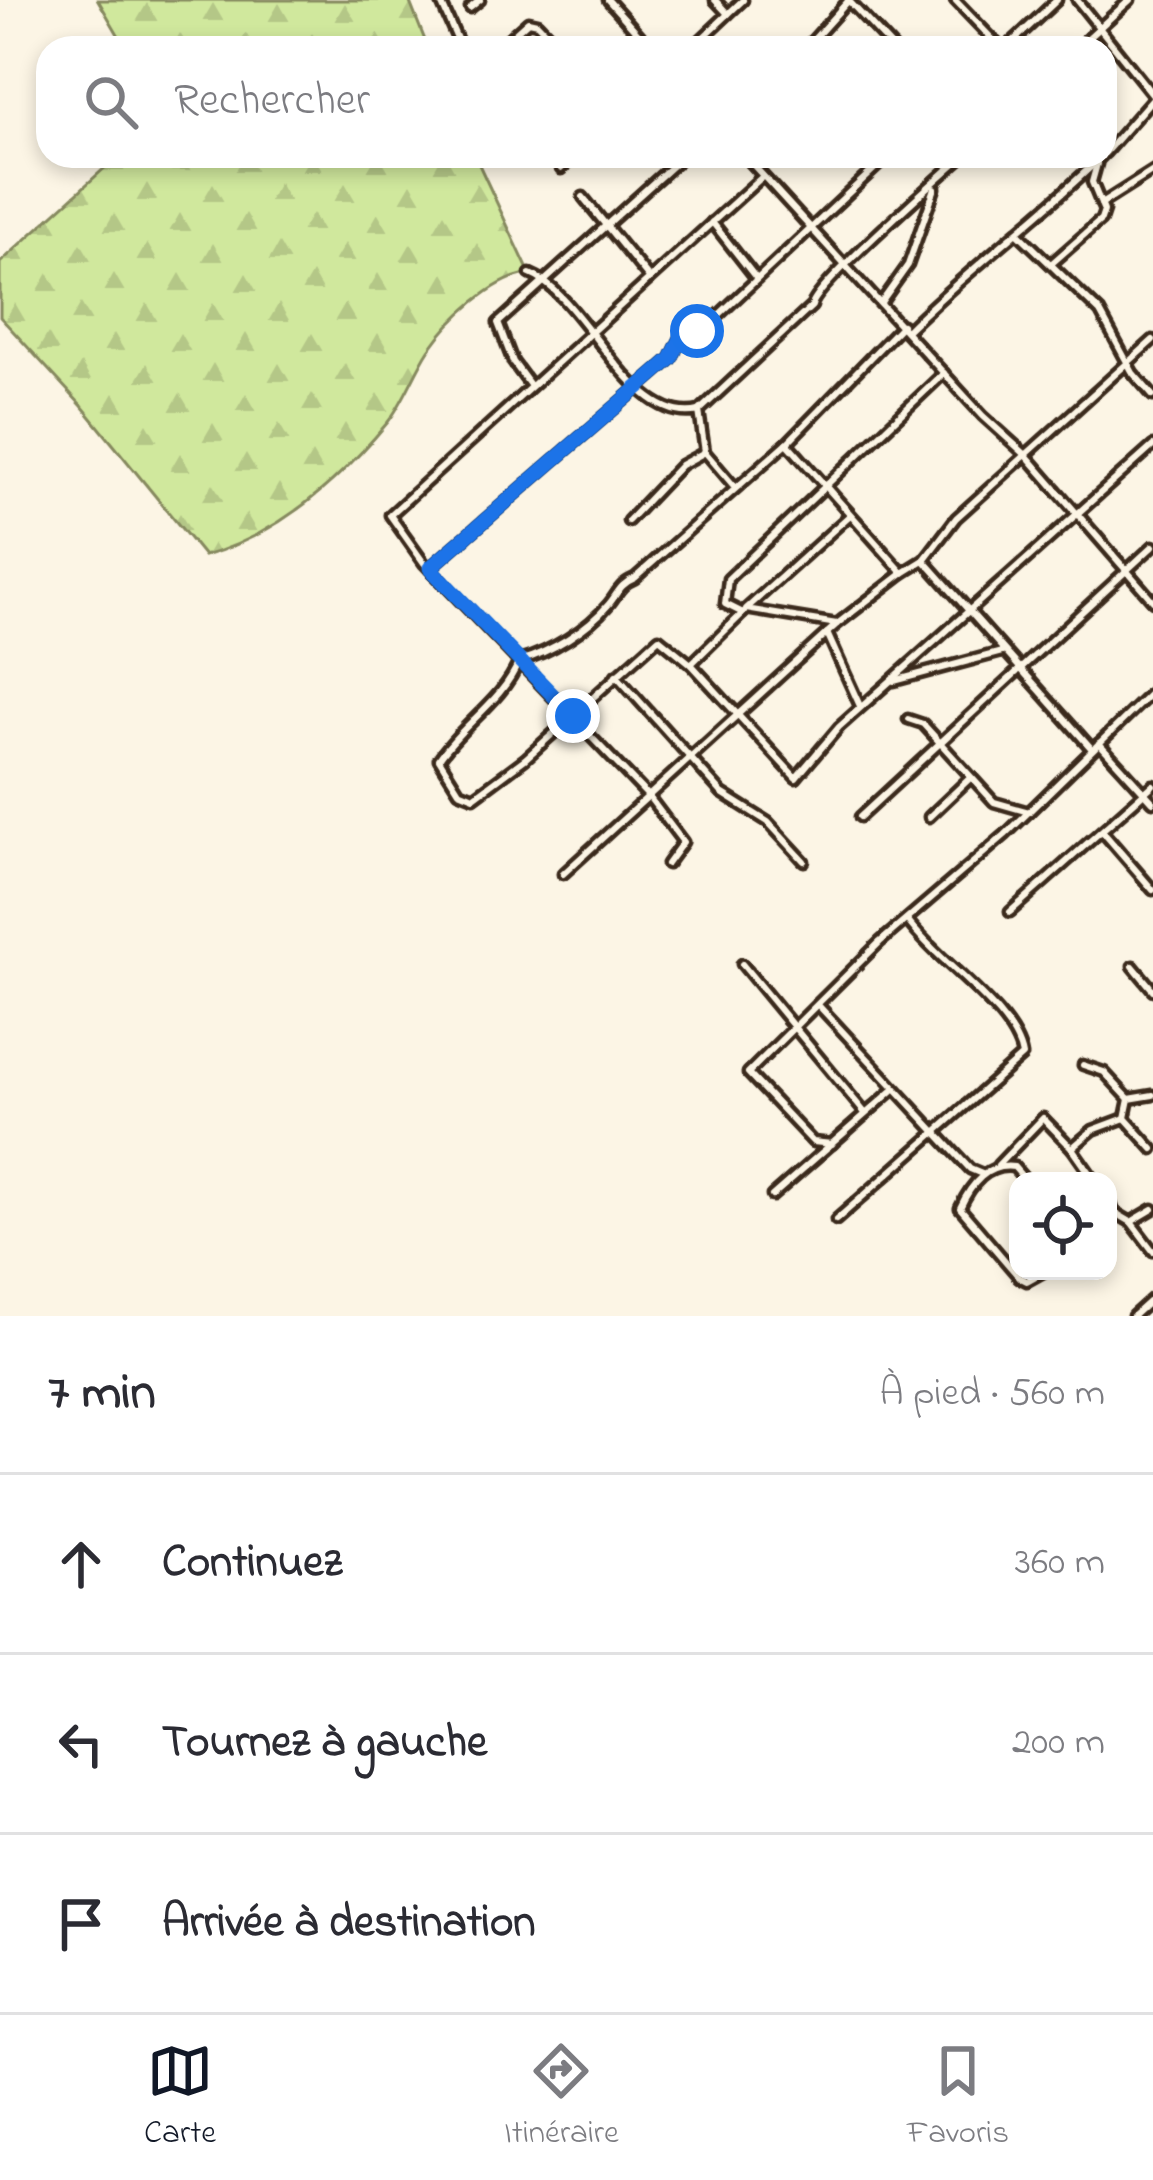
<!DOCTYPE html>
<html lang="fr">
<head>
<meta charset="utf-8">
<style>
	:root { --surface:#fff; --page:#f2f2f3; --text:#2b2b33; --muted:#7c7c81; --line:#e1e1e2; --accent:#111827 }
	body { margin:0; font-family:"Indie Flower",sans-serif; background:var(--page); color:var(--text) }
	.controls { position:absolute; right:36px; bottom:36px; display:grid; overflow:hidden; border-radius:24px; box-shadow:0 6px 18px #0003 }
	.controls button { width:108px; height:108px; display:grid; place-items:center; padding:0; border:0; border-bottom:3px solid var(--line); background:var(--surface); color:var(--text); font:60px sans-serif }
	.stop { position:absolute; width:36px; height:36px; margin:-27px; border:9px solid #1a73e8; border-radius:50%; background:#fff }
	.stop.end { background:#1a73e8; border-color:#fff; box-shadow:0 3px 12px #0008 }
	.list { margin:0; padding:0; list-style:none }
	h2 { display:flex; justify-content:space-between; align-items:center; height:156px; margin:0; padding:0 48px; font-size:51px }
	h2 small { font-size:39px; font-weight:400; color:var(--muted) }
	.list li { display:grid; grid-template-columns:78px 1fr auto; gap:36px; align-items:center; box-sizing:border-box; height:180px; padding:0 48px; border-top:3px solid var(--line) }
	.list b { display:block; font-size:45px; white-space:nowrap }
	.list em { font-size:39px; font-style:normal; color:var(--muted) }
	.icon { flex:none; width:66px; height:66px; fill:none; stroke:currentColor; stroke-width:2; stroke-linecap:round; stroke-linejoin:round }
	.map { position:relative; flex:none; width:1153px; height:1316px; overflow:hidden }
	.search { position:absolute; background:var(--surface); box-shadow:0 6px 18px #0003; left:36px; right:36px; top:36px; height:132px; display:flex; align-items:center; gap:30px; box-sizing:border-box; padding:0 42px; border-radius:36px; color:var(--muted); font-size:45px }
	.sheet { height:696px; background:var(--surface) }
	nav { display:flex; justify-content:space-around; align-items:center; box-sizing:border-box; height:168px; border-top:3px solid var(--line); background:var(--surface); font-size:33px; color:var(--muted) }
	nav a { display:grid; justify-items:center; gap:6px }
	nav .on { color:var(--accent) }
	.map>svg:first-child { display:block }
	.forest { fill:url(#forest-firs); stroke:#86895e; stroke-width:3 }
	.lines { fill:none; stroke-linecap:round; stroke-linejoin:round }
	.street-casing { stroke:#3b2a1e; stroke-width:15 }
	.street { stroke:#fcf5e5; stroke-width:6 }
	.route { stroke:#1a73e8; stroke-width:15 }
</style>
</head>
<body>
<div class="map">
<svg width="1153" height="1316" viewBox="0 0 1153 1316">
	<defs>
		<pattern id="forest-firs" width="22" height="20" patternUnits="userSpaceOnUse" patternTransform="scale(3)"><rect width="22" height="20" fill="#d0e89d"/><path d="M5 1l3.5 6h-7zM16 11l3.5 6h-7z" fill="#b4c787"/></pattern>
	</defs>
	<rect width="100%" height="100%" fill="#fcf5e5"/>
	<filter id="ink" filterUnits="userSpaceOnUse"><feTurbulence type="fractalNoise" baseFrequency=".00833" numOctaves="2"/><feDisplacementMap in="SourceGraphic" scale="24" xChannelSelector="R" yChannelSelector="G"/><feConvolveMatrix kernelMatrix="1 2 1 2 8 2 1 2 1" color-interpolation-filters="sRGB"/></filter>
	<g filter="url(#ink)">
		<g class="forest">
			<path d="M98,0H409L428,48H126Z"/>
			<path d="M118,156H475L530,274C495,276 449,321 429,350C414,373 405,400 388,422C340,480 277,536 204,556L82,406L0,317V263Z"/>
		</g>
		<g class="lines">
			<defs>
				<g id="street">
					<path d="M440,0L461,48"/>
					<path d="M608,0L651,48"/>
					<path d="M715,0L728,14"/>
					<path d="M848,0L893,48"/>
					<path d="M955,0L1001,48"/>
					<path d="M1077,0L1153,95"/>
					<path d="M470,8L480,0"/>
					<path d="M498,48L528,21L537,23L561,48"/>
					<path d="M692,48L743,0"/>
					<path d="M806,48L849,0"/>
					<path d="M1006,48L1057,0"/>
					<path d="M1077,48L1130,0"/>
					<path d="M1105,153L1153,98"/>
					<path d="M745,156L983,416L1026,455L1153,601"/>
					<path d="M561,169L574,156"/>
					<path d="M583,197L649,278"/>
					<path d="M1101,204L1153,171"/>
					<path d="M712,222L756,278"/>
					<path d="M1018,233L1100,312L1133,373L1153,396"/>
					<path d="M1051,264L1101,220L1104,211L1092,182L1097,164"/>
					<path d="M530,274C585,295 631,427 699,411L705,452L734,486"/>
					<path d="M881,303L908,265L935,188"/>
					<path d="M902,325L787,443L635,578C620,584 618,593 609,604C587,630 551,652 519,661C503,701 462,724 439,759L459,791L474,797L525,759L659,638L691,664L796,778L839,727L1153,446"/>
					<path d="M906,331C969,268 1039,218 1102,156"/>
					<path d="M530,385L513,362L498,323L683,156"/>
					<path d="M699,411L812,306C814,287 940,177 963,156"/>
					<path d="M787,443L903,573L924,560L956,518L1153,340"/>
					<path d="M628,521L681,465L705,452"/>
					<path d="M924,560L1092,749"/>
					<path d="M430,568L671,359L682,336L706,327L888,156"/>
					<path d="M743,613L725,604L728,579L944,373"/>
					<path d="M837,624L746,609L849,516"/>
					<path d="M827,633L860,706"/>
					<path d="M691,664L744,612"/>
					<path d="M616,675L722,793L768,822L804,861"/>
					<path d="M894,681L1002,652"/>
					<path d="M908,719L923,724L994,802L1029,812"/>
					<path d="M1099,743L1153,802"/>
					<path d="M860,817L1153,546"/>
					<path d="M929,817L969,779"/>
					<path d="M1102,831L1153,890"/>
					<path d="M667,864L683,842L649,797L424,563L390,515L762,177"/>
					<path d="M563,874L837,624L903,573"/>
					<path d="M1010,912L1153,785"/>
					<path d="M742,964L865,1113"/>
					<path d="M1133,966L1153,990"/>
					<path d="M819,1006L970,1169L982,1174"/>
					<path d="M1083,1065L1104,1072L1129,1099"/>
					<path d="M1153,1095L1129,1099L1125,1118L1153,1149"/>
					<path d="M832,1144L813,1142L748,1073L880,942L1005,835L1153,691"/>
					<path d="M998,1165L1043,1118L1072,1148"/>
					<path d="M1026,1181L1014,1167C987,1163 971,1184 960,1208L1019,1277L1027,1281L1045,1271"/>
					<path d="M1095,1181L1072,1148L1093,1130L1125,1118"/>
					<path d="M1108,1195L1114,1212L1108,1216"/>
					<path d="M772,1196L892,1091"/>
					<path d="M1114,1212L1131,1222L1153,1209"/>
					<path d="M836,1220L1022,1056C1015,1011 938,963 907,920"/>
					<path d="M1131,1222L1153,1251"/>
					<path d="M1133,1316L1153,1298"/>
				</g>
			</defs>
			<use href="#street" class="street-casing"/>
			<use href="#street" class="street"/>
		</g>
	</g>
	<g class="lines" filter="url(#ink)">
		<path class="route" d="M573,716L430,568L671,359L682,336L697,331"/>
	</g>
</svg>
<div class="controls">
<button><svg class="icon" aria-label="locate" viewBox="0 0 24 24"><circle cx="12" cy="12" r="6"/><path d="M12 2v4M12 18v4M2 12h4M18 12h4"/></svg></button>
</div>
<div class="stop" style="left:697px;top:331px"></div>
<div class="stop end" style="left:573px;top:716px"></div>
<div class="search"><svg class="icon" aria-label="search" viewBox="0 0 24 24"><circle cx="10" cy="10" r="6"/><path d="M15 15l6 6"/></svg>Rechercher</div>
</div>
<section class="sheet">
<h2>7 min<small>À pied · 560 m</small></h2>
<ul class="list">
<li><svg class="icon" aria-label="ahead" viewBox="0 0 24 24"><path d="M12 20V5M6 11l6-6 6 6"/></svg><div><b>Continuez</b></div><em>360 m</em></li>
<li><svg class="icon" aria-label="left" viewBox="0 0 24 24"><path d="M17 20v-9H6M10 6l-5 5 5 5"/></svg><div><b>Tournez à gauche</b></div><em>200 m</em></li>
<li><svg class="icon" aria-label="arrive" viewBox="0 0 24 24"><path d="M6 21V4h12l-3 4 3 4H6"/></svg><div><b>Arrivée à destination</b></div></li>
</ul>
</section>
<nav>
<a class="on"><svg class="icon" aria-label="map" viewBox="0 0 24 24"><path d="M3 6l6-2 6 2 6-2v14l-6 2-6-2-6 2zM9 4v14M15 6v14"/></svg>Carte</a>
<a><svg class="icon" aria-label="directions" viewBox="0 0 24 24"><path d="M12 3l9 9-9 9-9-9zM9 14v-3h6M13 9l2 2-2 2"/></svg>Itinéraire</a>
<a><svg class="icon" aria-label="saved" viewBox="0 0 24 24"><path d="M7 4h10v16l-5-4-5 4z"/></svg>Favoris</a>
</nav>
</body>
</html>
